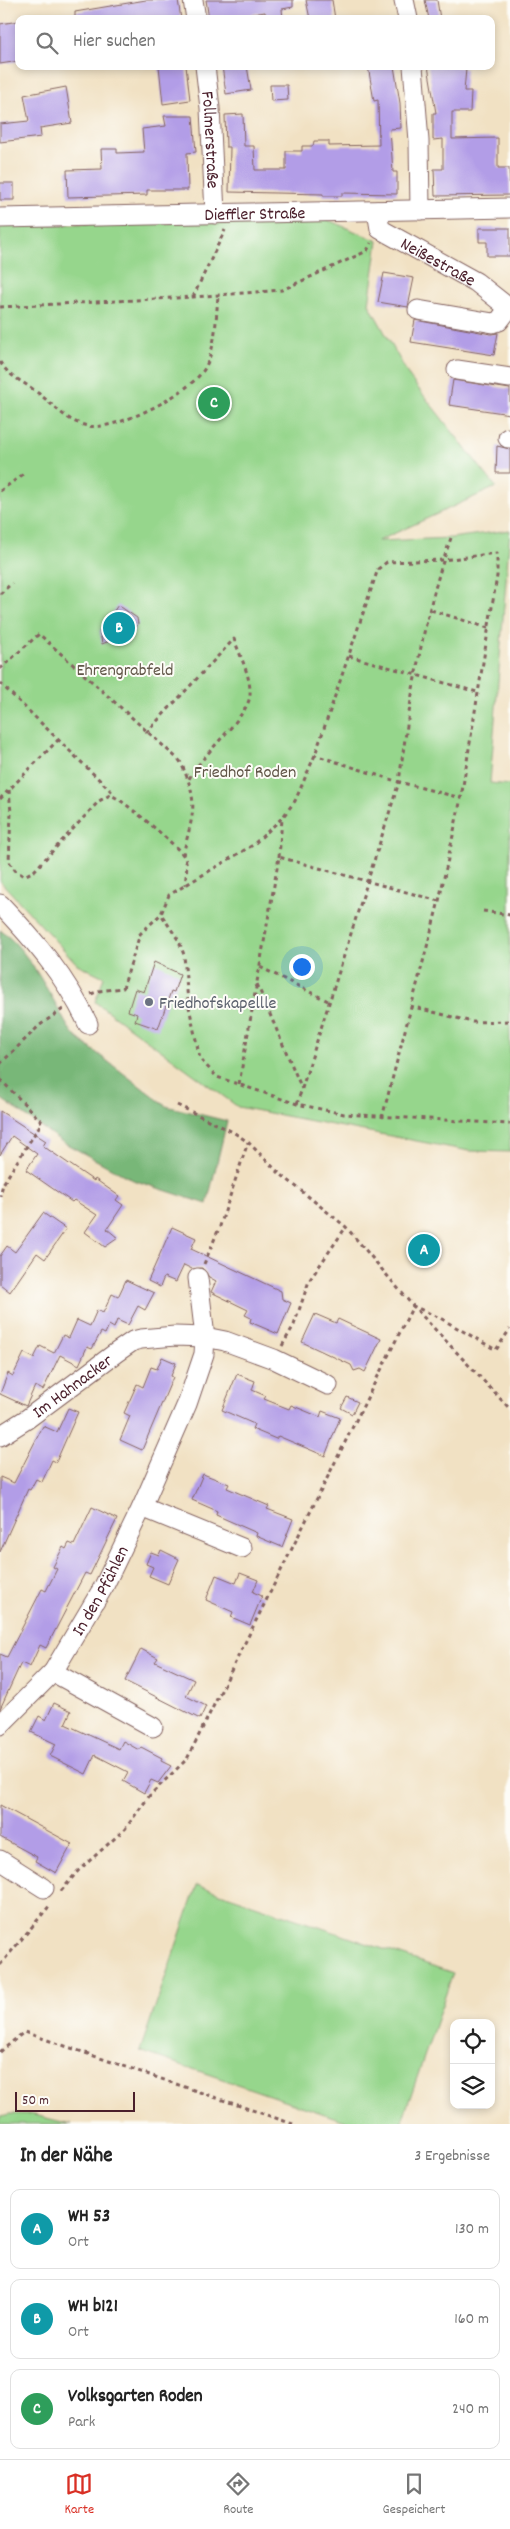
<!DOCTYPE html>
<html lang="de">
<head>
<meta charset="utf-8">
<style>
	:root { --surface:#fff; --page:#f6f6f6; --text:#222; --muted:#767676; --line:#e0e0e0; --accent:#d93025 }
	body { margin:0; font-family:Dekko,sans-serif; background:var(--page); color:var(--text) }
	.controls { position:absolute; right:15px; bottom:15px; display:grid; overflow:hidden; border-radius:10px; box-shadow:0 2px 8px #0003 }
	.controls button { width:45px; height:45px; display:grid; place-items:center; padding:0; border:0; border-bottom:1px solid var(--line); background:var(--surface); color:var(--text); font:25px sans-serif }
	.scale { position:absolute; left:15px; bottom:12px; width:120px; box-sizing:border-box; padding-left:5px; border:2px solid #4a1f2b; border-top:0; font-size:14px; line-height:18px; white-space:nowrap; color:#4a1f2b; -webkit-text-stroke:4px #fdfcf7; paint-order:stroke }
	.you { position:absolute; left:301px; top:966px; width:18px; height:18px; margin:-12px; border:4px solid #fff; border-radius:50%; background:#1a73e8; box-shadow:0 0 0 8px #1a73e833 }
	.badge { display:grid; place-items:center; width:32px; height:32px; border-radius:50%; background:var(--accent); color:#fff; font-size:16px; font-weight:700 }
	.pin { position:absolute; translate:-50% -50%; border:2px solid #fff; box-shadow:0 1px 5px #0006 }
	.list { margin:0; padding:0; list-style:none }
	h2 { display:flex; justify-content:space-between; align-items:center; height:65px; margin:0; padding:0 20px; font-size:21px }
	h2 small { font-size:16px; font-weight:400; color:var(--muted) }
	.list li { display:grid; grid-template-columns:32px 1fr auto; gap:15px; align-items:center; box-sizing:border-box; height:80px; margin:0 10px 10px; padding:0 10px; border:1px solid var(--line); border-radius:10px }
	.list b { display:block; font-size:19px; white-space:nowrap }
	.list p { margin:0; font-size:16px; white-space:nowrap; color:var(--muted) }
	.list em { font-size:16px; font-style:normal; color:var(--muted) }
	.icon { flex:none; width:28px; height:28px; fill:none; stroke:currentColor; stroke-width:2; stroke-linecap:round; stroke-linejoin:round }
	.map { position:relative; flex:none; width:510px; height:2124px; overflow:hidden }
	.search { position:absolute; background:var(--surface); box-shadow:0 2px 8px #0003; left:15px; right:15px; top:15px; height:55px; display:flex; align-items:center; gap:12px; box-sizing:border-box; padding:0 18px; border-radius:10px; color:var(--muted); font-size:19px }
	.sheet { height:335px; background:var(--surface) }
	nav { display:flex; justify-content:space-around; align-items:center; box-sizing:border-box; height:70px; border-top:1px solid var(--line); background:var(--surface); font-size:14px; color:var(--muted) }
	nav a { display:grid; justify-items:center; gap:2px }
	nav .on { color:var(--accent) }
	.map>svg:first-child { display:block }
	.green { fill:#96d68c; stroke:#707a5c }
	.forest { fill:#78b778; stroke:#616b52 }
	.building { fill:#b29de7 }
	.lines { fill:none; stroke-linecap:round; stroke-linejoin:round }
	.minor-casing { stroke:#846360; stroke-width:21 }
	.path { stroke:#846360; stroke-width:3; stroke-dasharray:4 4; stroke-linecap:butt }
	.minor { stroke:#fff; stroke-width:19 }
	.worship-dot { fill:#6b7280; stroke:#fdfcf7; stroke-width:2 }
	.labels { text-anchor:middle; stroke-width:4; stroke-linejoin:round; paint-order:stroke }
	.street-label { font-size:18px; fill:#4a1f2b; stroke:#fdfcf7 }
	.park-label { font-size:18px; fill:#615648; stroke:#fdfcf7 }
	.worship-label { font-size:18px; fill:#5b616d; stroke:#fdfcf7; text-anchor:start }
</style>
</head>
<body>
<div class="map">
<svg width="510" height="2124" viewBox="0 0 510 2124">
	<rect width="100%" height="100%" fill="#fdfcf7"/>
	<filter id="ink" filterUnits="userSpaceOnUse"><feTurbulence type="fractalNoise" baseFrequency=".02" numOctaves="2"/><feDisplacementMap in="SourceGraphic" scale="10" xChannelSelector="R" yChannelSelector="G"/><feConvolveMatrix kernelMatrix="1 2 1 2 8 2 1 2 1" color-interpolation-filters="sRGB"/></filter>
	<filter id="wash" filterUnits="userSpaceOnUse"><feTurbulence type="fractalNoise" baseFrequency=".0096" numOctaves="4" result="noise"/><feDisplacementMap in="SourceGraphic" scale="20" xChannelSelector="R" yChannelSelector="G"/><feGaussianBlur stdDeviation="1.12" result="paint"/><feColorMatrix in="noise" values="0 0 0 0 0 0 0 0 0 0 0 0 0 0 0 0 0 1.4 0 .05"/><feComposite in="paint" operator="in"/></filter>
	<g filter="url(#wash)">
		<rect width="100%" height="100%" fill="#f1e1c3"/>
		<g class="green">
			<path d="M328,220L378,241L369,304L410,378L496,487L378,541L451,538L510,530L490,783L510,785V1152L469,1151L238,1107L95,1002L104,977L77,964L0,881V225Z"/>
			<path d="M197,1885L453,1973L401,2124H354L140,2051Z"/>
			<path d="M11,2114H29L71,2124H0V2116Z"/>
		</g>
		<path class="forest" d="M0,930C21,944 37,972 50,994C59,1008 64,1024 76,1037L166,1106L227,1121L207,1204L133,1180L61,1141L0,1098Z"/>
		<g id="blocks">
			<g class="building">
				<path d="M146,0H178L181,19H75V12Z"/>
				<path d="M206,0H293V7L282,9L283,19H266L265,12L224,19H209Z"/>
				<path d="M306,0H332L335,19H310Z"/>
				<path d="M425,0H437L440,19H429Z"/>
				<path d="M19,21V61L0,64V24Z"/>
				<path d="M159,66H186L190,100L163,104Z"/>
				<path d="M222,66H247L251,90L226,94Z"/>
				<path d="M368,66H394L400,103L401,128L390,129L393,172H397V194L342,193V196H323V194L229,192L230,147H226L225,115L243,114L244,146H254L255,170H286V151H302V146H313L314,141H329V146L379,145L378,100L374,101Z"/>
				<path d="M428,66H453L466,69L464,91H471L470,112H452V139L498,138V168H509L510,195L435,196L434,169H443V139L433,140V113H436Z"/>
				<path d="M270,85H287L288,100L271,101Z"/>
				<path d="M66,87L72,123L40,128L41,137L0,142V124L29,121L24,95Z"/>
				<path d="M164,116H193L196,152L187,153L188,190H147V195L68,197L67,170L102,169L101,149H117V153L144,152L142,129L166,126Z"/>
				<rect x="0" y="183" width="14" height="17"/>
				<path d="M479,228H510V256H487V242H479Z"/>
				<path d="M384,273L414,278L408,307L378,302Z"/>
				<path d="M415,320L491,334L498,333L494,355L411,342Z"/>
				<path d="M453,380L510,389V414L449,405Z"/>
				<path d="M497,446L510,449V473H496Z"/>
				<path d="M118,605L137,618L138,624L125,643L117,638L102,644L100,631Z"/>
				<path d="M154,962L180,974L174,992L171,991L158,1029L135,1021L137,1014L128,1011L135,989L144,992Z"/>
				<path d="M0,1111L46,1141L43,1146L94,1181L95,1179L119,1196L116,1200L123,1205L107,1229L118,1238L105,1247L85,1232L97,1215L74,1200L72,1202L26,1170L37,1154L12,1136L0,1155Z"/>
				<path d="M43,1213L66,1229L45,1259L37,1253L10,1292L0,1284V1256L7,1246L15,1252Z"/>
				<path d="M172,1227L196,1238L191,1249L281,1291L282,1299L291,1303L278,1334L250,1322L251,1318L245,1315L248,1310L211,1292L216,1281L209,1277L202,1268L192,1269L184,1265L176,1282L164,1277L160,1287L148,1281Z"/>
				<path d="M126,1280L154,1293L145,1310L138,1306L128,1325L117,1320L114,1328L109,1325L105,1334L101,1332L92,1349L87,1347L79,1365L60,1355L43,1390L35,1386L26,1406L0,1394L8,1373L13,1376L24,1353L34,1358L40,1346L54,1353L63,1335L69,1338L77,1320L90,1326L97,1310L103,1313L112,1294L118,1297Z"/>
				<path d="M315,1314L336,1323L338,1319L381,1339L365,1372L360,1369L354,1371L351,1365L302,1342Z"/>
				<path d="M162,1357L176,1363L171,1376L173,1377L142,1450L120,1440L130,1416L124,1413L137,1384L143,1387L151,1367L157,1369Z"/>
				<path d="M237,1374L255,1381L252,1390L266,1396L264,1399L289,1409L291,1405L320,1417L322,1411L340,1418L325,1456L278,1436L276,1439L252,1429L254,1424L222,1410Z"/>
				<path d="M347,1397L358,1402L352,1414L341,1408Z"/>
				<path d="M68,1408L78,1412L56,1462L52,1460L42,1482L36,1479L30,1490L28,1489L0,1552V1477L14,1483L43,1426L57,1432Z"/>
				<path d="M203,1474L229,1484L227,1488L269,1506L267,1509L293,1519L282,1547L256,1536L257,1533L216,1515L217,1511L192,1500Z"/>
				<path d="M92,1507L117,1519L90,1575L85,1573L46,1648L40,1645L30,1667L21,1663L0,1709V1654L7,1657L42,1589L46,1591L57,1569L53,1567L63,1547L66,1549L69,1543L74,1545Z"/>
				<path d="M161,1550L179,1559L168,1584L149,1576L153,1567L146,1564L151,1552L159,1555Z"/>
				<path d="M240,1573L258,1580L253,1592L262,1596L250,1625L231,1617L233,1612L206,1600L216,1575L236,1583Z"/>
				<path d="M141,1649L158,1658L155,1662L194,1680L186,1696L206,1706L200,1719L125,1681Z"/>
				<path d="M54,1703L71,1711L65,1724L119,1749L123,1741L139,1750L141,1747L162,1758L161,1761L171,1766L158,1783L151,1780L144,1793L123,1781L128,1772L95,1755L86,1774L50,1756L56,1744L31,1732L39,1716L46,1720Z"/>
				<path d="M0,1805L72,1844L56,1873L35,1861L37,1857L0,1837Z"/>
			</g>
		</g>
	</g>
	<g filter="url(#ink)">
		<use href="#blocks" fill-opacity="0" stroke="#846360" stroke-width="1"/>
		<g class="lines">
			<defs>
				<g id="minor">
					<path d="M193,0L196,19"/>
					<path d="M404,0L408,19"/>
					<path id="s1" d="M205,66L210,108L215,214"/>
					<path d="M413,66L419,141L420,210"/>
					<path id="s2" d="M377,211L380,229L476,282L510,309"/>
					<path id="s3" d="M0,218L510,208"/>
					<path d="M418,310L493,323L499,321L509,308"/>
					<path d="M457,370L510,378"/>
					<path d="M508,438H510"/>
					<path d="M0,904C35,941 67,978 88,1024"/>
					<path id="s4" d="M0,1436L27,1419L117,1352L133,1341L141,1339L175,1336L205,1337L225,1341L274,1359L328,1385"/>
					<path d="M142,1507L242,1548"/>
					<path d="M53,1672L153,1727"/>
					<path id="s5" d="M0,1725L53,1672L104,1586L142,1507L187,1404L204,1354L205,1337L198,1278"/>
					<path d="M0,1860L44,1888"/>
				</g>
			</defs>
			<use href="#minor" class="minor-casing"/>
			<g class="path">
				<path d="M193,297L225,230"/>
				<path d="M0,307L193,297L282,290L367,251L371,243"/>
				<path d="M0,362C10,378 25,382 38,393C54,405 66,422 88,426C115,432 194,392 206,366C216,345 216,318 218,296"/>
				<path d="M0,491L25,473"/>
				<path d="M451,538C423,616 410,700 399,782L461,798"/>
				<path d="M0,594L12,583"/>
				<path d="M431,610L488,628"/>
				<path d="M349,656L477,692"/>
				<path d="M0,669L39,634L180,761C200,803 193,812 183,855"/>
				<path d="M0,683L114,794"/>
				<path d="M146,733L234,639C240,656 251,676 250,695C249,716 201,755 189,779"/>
				<path d="M9,790L11,813L9,862L16,871L24,876L34,871L99,801L110,795C119,796 176,845 183,855C189,863 186,875 185,885"/>
				<path d="M0,799L58,740"/>
				<path d="M279,857L282,819"/>
				<path d="M483,911L510,915"/>
				<path d="M260,967L330,1002"/>
				<path d="M257,984L302,1089"/>
				<path d="M91,994L99,991L123,988L140,934L161,914"/>
				<path d="M410,1006L472,1022L510,1021"/>
				<path d="M0,1064L40,1025L63,1009"/>
				<path d="M0,1079L42,1122L3,1184L0,1196"/>
				<path d="M239,1084L279,857L439,901"/>
				<path d="M297,1104L399,782L315,755"/>
				<path d="M177,1105L233,1132L248,1142L278,1172L346,1227L413,1306L510,1409"/>
				<path d="M382,1118L439,901L461,798L497,576V553L443,560L387,562L378,569L315,755L295,801L282,818L253,845L169,895L161,914L179,941L184,955L188,1002L200,1059L217,1077L297,1104L344,1114L510,1124"/>
				<path d="M204,1264L220,1226L248,1142"/>
				<path d="M282,1346L294,1325L309,1281L346,1227"/>
				<path d="M61,1891L78,1871L125,1829L150,1795L187,1759L413,1306L440,1318L496,1350L510,1329"/>
				<path d="M0,1965L51,1904"/>
				<path d="M0,2052L24,2032L293,2124"/>
			</g>
			<use href="#minor" class="minor"/>
		</g>
	</g>
	<circle class="worship-dot" cx="149" cy="1002" r="5"/>
	<g class="labels">
		<g class="street-label">
			<text dy="6" stroke="none"><textPath href="#s1" startOffset="74">Follmerstraße</textPath></text>
			<text dy="6" stroke="none"><textPath href="#s3" startOffset="255">Dieffler Straße</textPath></text>
			<text dy="6" stroke="none"><textPath href="#s2" startOffset="85">Neißestraße</textPath></text>
			<text dy="6" stroke="none"><textPath href="#s4" startOffset="88">Im Hahnacker</textPath></text>
			<text dy="6" stroke="none"><textPath href="#s5" startOffset="169">In den Pfählen</textPath></text>
		</g>
		<g class="park-label">
			<text x="125" y="675">Ehrengrabfeld</text>
			<text x="245" y="777">Friedhof Roden</text>
		</g>
		<g class="worship-label">
			<text x="159" y="1008">Friedhofskapellle</text>
		</g>
	</g>
</svg>
<div class="controls">
<button><svg class="icon" aria-label="locate" viewBox="0 0 24 24"><circle cx="12" cy="12" r="6"/><path d="M12 2v4M12 18v4M2 12h4M18 12h4"/></svg></button>
<button><svg class="icon" aria-label="layers" viewBox="0 0 24 24"><path d="M12 4l9 5-9 5-9-5zM3 14l9 5 9-5"/></svg></button>
</div>
<div class="scale">50 m</div>
<div class="you"></div>
<div class="pin badge" style="left:424px;top:1250px;background:#0f9aa8">A</div>
<div class="pin badge" style="left:119px;top:628px;background:#0f9aa8">B</div>
<div class="pin badge" style="left:214px;top:403px;background:#2e9e5b">C</div>
<div class="search"><svg class="icon" aria-label="search" viewBox="0 0 24 24"><circle cx="10" cy="10" r="6"/><path d="M15 15l6 6"/></svg>Hier suchen</div>
</div>
<section class="sheet">
<h2>In der Nähe<small>3 Ergebnisse</small></h2>
<ul class="list">
<li><span class="badge" style="background:#0f9aa8">A</span><div><b>WH 53</b><p>Ort</p></div><em>130 m</em></li>
<li><span class="badge" style="background:#0f9aa8">B</span><div><b>WH b121</b><p>Ort</p></div><em>160 m</em></li>
<li><span class="badge" style="background:#2e9e5b">C</span><div><b>Volksgarten Roden</b><p>Park</p></div><em>240 m</em></li>
</ul>
</section>
<nav>
<a class="on"><svg class="icon" aria-label="map" viewBox="0 0 24 24"><path d="M3 6l6-2 6 2 6-2v14l-6 2-6-2-6 2zM9 4v14M15 6v14"/></svg>Karte</a>
<a><svg class="icon" aria-label="directions" viewBox="0 0 24 24"><path d="M12 3l9 9-9 9-9-9zM9 14v-3h6M13 9l2 2-2 2"/></svg>Route</a>
<a><svg class="icon" aria-label="saved" viewBox="0 0 24 24"><path d="M7 4h10v16l-5-4-5 4z"/></svg>Gespeichert</a>
</nav>
</body>
</html>
